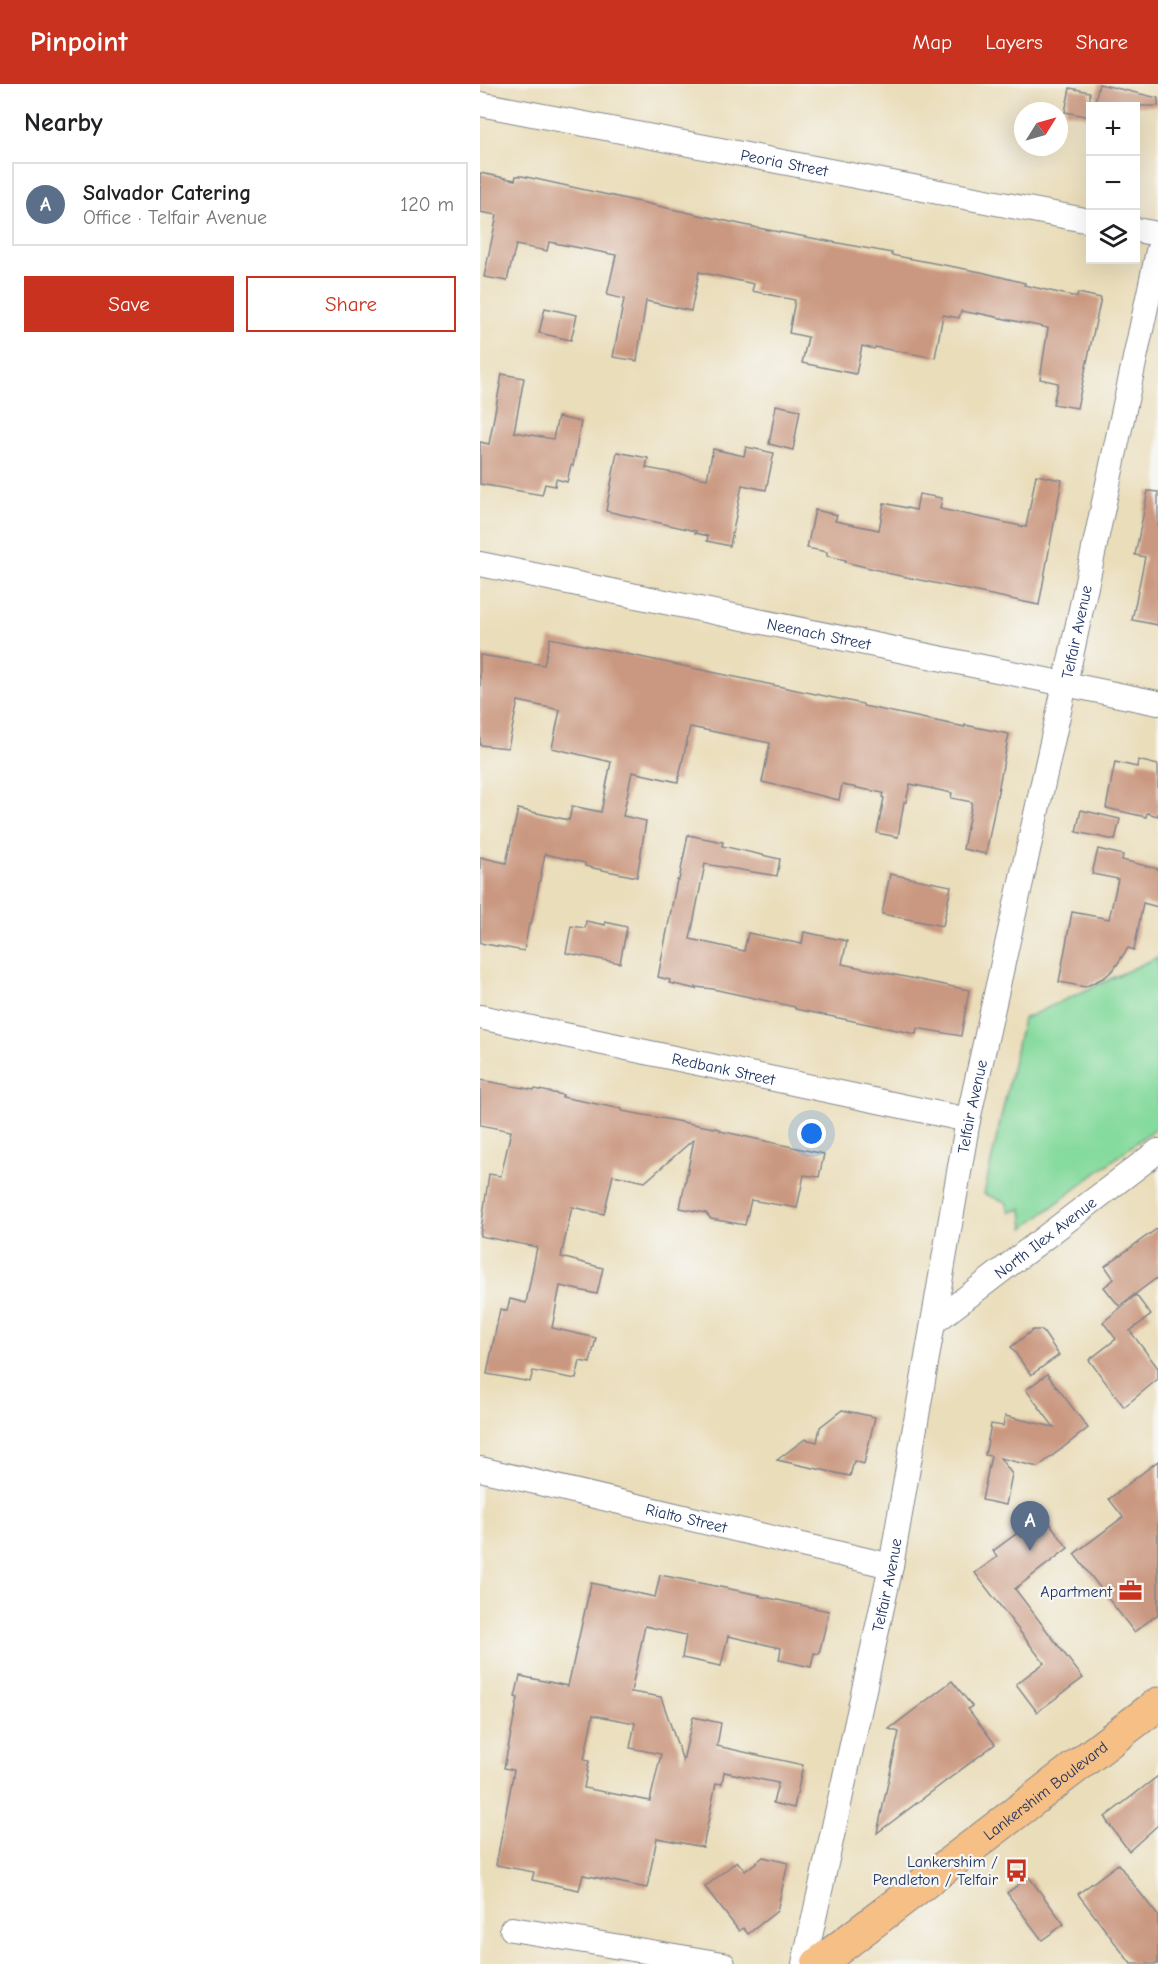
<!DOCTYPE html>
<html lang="en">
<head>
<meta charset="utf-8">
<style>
	:root { --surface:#fff; --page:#f2f2f2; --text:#202124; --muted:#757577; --line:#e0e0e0; --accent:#c8321e }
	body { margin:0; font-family:"Comic Neue",sans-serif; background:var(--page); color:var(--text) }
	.controls { position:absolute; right:18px; top:18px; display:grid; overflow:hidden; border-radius:0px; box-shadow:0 6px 24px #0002 }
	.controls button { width:54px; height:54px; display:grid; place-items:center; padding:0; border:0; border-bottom:2px solid var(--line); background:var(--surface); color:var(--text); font:30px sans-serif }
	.compass { position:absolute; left:534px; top:18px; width:54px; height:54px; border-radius:50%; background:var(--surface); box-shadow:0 6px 24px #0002; rotate:53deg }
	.you { position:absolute; left:332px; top:1050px; width:21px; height:21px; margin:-15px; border:4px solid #fff; border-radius:50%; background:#1a73e8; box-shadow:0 0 0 9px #1a73e833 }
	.badge { display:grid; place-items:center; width:39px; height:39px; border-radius:50%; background:var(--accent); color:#fff; font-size:20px; font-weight:700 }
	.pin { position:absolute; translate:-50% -50px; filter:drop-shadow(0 2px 3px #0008) }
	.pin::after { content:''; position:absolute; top:32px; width:21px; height:18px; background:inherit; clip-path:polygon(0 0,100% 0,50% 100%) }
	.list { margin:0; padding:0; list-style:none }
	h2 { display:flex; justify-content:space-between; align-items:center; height:78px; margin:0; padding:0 24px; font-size:26px }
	h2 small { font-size:20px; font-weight:400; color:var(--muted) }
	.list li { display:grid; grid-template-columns:39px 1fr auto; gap:18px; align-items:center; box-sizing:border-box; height:84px; margin:0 12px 12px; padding:0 12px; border:2px solid var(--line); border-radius:0px }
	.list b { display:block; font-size:22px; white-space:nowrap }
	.list p { margin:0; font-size:20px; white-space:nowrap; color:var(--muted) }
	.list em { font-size:20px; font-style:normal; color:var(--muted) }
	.actions { display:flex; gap:12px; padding:18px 24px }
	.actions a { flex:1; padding:14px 0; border:2px solid var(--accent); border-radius:0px; text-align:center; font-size:21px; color:var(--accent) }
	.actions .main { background:var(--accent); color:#fff }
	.icon { flex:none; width:33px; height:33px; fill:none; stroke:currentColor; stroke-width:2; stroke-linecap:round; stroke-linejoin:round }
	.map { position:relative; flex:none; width:678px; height:1880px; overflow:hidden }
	header { display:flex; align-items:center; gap:36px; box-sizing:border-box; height:84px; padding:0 30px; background:var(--accent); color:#fff }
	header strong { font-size:28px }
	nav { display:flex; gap:33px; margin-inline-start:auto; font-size:21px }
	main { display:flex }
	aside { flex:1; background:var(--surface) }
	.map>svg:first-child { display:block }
	.green { fill:#85da9d; stroke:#50847e; stroke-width:1.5 }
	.building { fill:#ca9880; fill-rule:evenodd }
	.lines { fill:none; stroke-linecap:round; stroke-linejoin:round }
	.street-casing { stroke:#82868c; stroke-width:26 }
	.primary-casing { stroke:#82868c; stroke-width:35 }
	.street { stroke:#fff; stroke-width:24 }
	.primary { stroke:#f5bf86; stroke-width:33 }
	.labels { text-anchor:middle; stroke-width:4.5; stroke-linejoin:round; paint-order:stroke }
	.street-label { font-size:16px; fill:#1b2f5e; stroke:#f6f6f2 }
	.poi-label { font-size:16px; fill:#1b2f5e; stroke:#f6f6f2; text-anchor:end }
</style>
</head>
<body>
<header>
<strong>Pinpoint</strong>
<nav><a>Map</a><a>Layers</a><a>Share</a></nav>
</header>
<main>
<aside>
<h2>Nearby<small></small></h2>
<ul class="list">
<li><span class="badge" style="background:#5c6f8a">A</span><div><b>Salvador Catering</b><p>Office · Telfair Avenue</p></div><em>120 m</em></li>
</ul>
<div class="actions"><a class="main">Save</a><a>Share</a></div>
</aside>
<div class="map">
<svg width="678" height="1880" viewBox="0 0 678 1880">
	<rect width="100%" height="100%" fill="#f6f6f2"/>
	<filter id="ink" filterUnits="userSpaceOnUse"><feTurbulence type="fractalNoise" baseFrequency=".0167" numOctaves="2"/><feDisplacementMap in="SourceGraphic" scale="12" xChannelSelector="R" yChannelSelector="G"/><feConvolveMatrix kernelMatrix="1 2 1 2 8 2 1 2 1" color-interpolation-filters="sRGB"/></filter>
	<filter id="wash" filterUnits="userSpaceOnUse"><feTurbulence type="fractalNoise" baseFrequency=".008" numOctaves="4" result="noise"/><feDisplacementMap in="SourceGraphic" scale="24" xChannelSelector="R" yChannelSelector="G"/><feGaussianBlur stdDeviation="1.35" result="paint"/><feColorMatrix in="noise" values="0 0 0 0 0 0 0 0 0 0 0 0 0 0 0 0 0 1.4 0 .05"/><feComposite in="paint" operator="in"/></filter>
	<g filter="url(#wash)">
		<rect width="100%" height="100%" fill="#eaddba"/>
		<path class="green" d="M678,873V1042L544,1144L542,1125L530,1128L526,1118L504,1110L543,935Z"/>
		<g id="blocks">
			<g class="building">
				<path d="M619,0L678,14V22H614Z"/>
				<path d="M590,4L610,8V33L585,28Z"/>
				<path d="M0,89L35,96L36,92H42L278,144L412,169L411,171L501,188L545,199L544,201L597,213L598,209L621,214L597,324L573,320L578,299L560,295L568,244L497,229V230L481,227L479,234L463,231L455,274L395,263L394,265L382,262L376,290L322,279L328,253L309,249L315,216L272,207L274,200L219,188L211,227L166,217L157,277L133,273L144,215L127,211L136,171L69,158L67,167L36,161L27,197L4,193L17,131L0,128Z"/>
				<path d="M65,224L97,231L91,256L59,249Z"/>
				<path d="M22,290L44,294L34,348L73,355L78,333L101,338L93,382L91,381L87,398L76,395L75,402L65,400L62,411L0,400V358L9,360Z"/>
				<path d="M296,321L320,326L313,366L289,360Z"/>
				<path d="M266,363L294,369L286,406L262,401L250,462L227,457L228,452L215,449L216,447L126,427L137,368L168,374L166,384L227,395L233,365L264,372Z"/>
				<path d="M556,391L582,396L559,521L406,489V488L365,478L366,476L347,472V468L327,464L335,426L357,431L355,437L399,446L404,419L436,426L439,410L462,414L460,425L546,443Z"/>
				<path d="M668,407L678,408V541L652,536L665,473L655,471Z"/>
				<path d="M70,554L383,620V622L485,643V641L529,650L506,770L483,765L492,718L471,714L472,709L430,700L426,718H424L418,753L397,749L404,714L402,713L403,709L362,701L359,716L282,698L290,659L210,643L198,698L152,688L143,732L166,737L157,793L113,784L105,782V779L65,770L51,841L49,840L44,867L0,859V773L26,779L38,725L89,736L92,722L121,728L131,678L72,664L80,626L38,617L28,664L0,661V571L64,581Z"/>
				<path d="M658,676L678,681V732L667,729L666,733L626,724L635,678L657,683Z"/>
				<path d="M601,726L640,735L635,756L596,748Z"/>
				<path d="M208,751L243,758L242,762L300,775L297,792L225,780L210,855L264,867L268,849L322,860L324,848L367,857L362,880L489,906L481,952L437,944L436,950L315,925V923L233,905L216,903V905L189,899L190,896L178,893L197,796H199Z"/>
				<path d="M618,765L643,771L642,776L678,785V823L663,819L654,866L648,864L634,885L625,893L605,903L579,898L592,828L629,835L638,795L612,790Z"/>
				<path d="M410,790L471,802L463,842L402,830Z"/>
				<path d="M106,837L125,841V838L147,843L140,879L86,869L91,842L105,844Z"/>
				<path d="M0,996L54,1006L55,1005L83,1011L82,1013L142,1025V1027L240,1045V1047L344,1070L339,1093L324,1091L317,1124L271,1116L265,1141L231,1135L226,1129L200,1124L214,1055L165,1098L133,1091L124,1130L92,1123L81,1173L123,1184L117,1210L80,1202L72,1244L116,1254L110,1279L100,1277L96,1295L53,1287L50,1298L7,1290L20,1225L27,1227L30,1215L46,1219L57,1163L0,1152L9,1090L21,1092L31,1047L0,1041Z"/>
				<path d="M678,1144V1193L639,1222L624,1203L634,1195L625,1182Z"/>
				<path d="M656,1211L671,1231L650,1247L678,1284V1295L644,1323L609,1276L636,1255L623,1238Z"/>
				<path d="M553,1246H562L579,1271L551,1291L531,1263Z"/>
				<path d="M567,1290L608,1344L558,1383L520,1374L532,1390L526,1421L502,1416L511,1372L505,1371L511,1340L523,1342L525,1332L574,1343L546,1306Z"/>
				<path d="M362,1326L395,1333L384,1380L374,1377L370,1392L297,1376L325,1355L337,1358L340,1343Z"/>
				<path d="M678,1377V1530L654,1548L594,1470L643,1433L629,1415Z"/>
				<path d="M563,1430L588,1464L535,1505L603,1594L557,1628L536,1600L564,1579L495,1489L517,1473L513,1467Z"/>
				<path d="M180,1491L280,1511L279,1512L349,1527L339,1570L334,1569L331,1583L299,1576L301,1564L248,1552L241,1582L202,1574L206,1551L165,1542L151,1608L181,1613L203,1677L213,1633L241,1639L237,1662L323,1681L314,1724L293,1719L298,1699L244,1688L242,1700L236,1699L223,1763L177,1754L167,1804L103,1791L99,1806L52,1796L54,1788L16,1781L34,1686L24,1684L38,1614L35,1613L40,1592L88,1602L111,1499L175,1513ZM113,1631L155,1639L150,1664L181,1670L170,1717L104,1704L109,1677L104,1676Z"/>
				<path d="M472,1597L492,1622L488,1625L515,1660L397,1749L419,1648L409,1645Z"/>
				<path d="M678,1692V1741L649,1767L626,1736L627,1735L625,1733Z"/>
				<path d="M283,1773L308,1779L297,1827L268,1850L263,1844L259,1847L225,1803L257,1777L265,1787Z"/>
				<path d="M638,1780L678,1832V1880H651L598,1810Z"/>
				<path d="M549,1793L584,1840L562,1856L527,1809Z"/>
			</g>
		</g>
	</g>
	<g filter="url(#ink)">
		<use href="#blocks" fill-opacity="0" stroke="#82868c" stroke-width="1.5"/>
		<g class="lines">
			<defs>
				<g id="street">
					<path id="s1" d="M0,20L610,137"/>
					<path d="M656,146L678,150"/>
					<path id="s2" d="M0,480L678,619"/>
					<path id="s3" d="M0,933L488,1036"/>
					<path id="s4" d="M453,1239L678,1067"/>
					<path id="s5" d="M0,1385L411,1482"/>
					<path d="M32,1845L243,1880"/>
					<path id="s6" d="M324,1880L411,1482L488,1036L585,600L678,167"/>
				</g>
				<g id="primary">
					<path id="s7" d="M338,1880L678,1620"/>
				</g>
			</defs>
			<use href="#street" class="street-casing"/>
			<use href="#primary" class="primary-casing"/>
			<use href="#street" class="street"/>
			<use href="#primary" class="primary"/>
		</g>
	</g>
	<defs>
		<symbol id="office-bare" viewBox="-9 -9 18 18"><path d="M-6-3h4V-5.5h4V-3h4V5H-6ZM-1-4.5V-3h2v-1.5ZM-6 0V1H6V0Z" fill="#c8321e" stroke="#f6f6f2" stroke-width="2.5" paint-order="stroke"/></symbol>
		<symbol id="bus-bare" viewBox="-9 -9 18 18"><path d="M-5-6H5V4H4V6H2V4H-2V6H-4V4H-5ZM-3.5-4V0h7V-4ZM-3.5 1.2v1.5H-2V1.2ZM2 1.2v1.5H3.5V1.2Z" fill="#c8321e" stroke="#f6f6f2" stroke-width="2.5" paint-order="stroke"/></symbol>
	</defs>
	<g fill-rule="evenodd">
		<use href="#office-bare" x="634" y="1490" width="33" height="33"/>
		<use href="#bus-bare" x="520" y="1770" width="33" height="33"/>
	</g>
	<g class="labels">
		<g class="street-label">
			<text dy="6" stroke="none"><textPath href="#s1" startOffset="310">Peoria Street</textPath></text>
			<text dy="6" stroke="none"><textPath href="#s6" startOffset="1360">Telfair Avenue</textPath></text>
			<text dy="6" stroke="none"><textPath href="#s2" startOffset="346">Neenach Street</textPath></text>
			<text dy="6" stroke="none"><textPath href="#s3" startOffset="249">Redbank Street</textPath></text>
			<text dy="6" stroke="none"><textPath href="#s6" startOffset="874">Telfair Avenue</textPath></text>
			<text dy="6" stroke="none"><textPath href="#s4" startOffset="141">North Ilex Avenue</textPath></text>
			<text dy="6" stroke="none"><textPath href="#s5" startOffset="212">Rialto Street</textPath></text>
			<text dy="6" stroke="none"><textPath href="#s6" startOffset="388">Telfair Avenue</textPath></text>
			<text dy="6" stroke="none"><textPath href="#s7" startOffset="286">Lankershim Boulevard</textPath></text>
		</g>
		<g class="poi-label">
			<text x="632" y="1513">Apartment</text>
			<text x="518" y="1783">Lankershim /<tspan x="518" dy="18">Pendleton / Telfair</tspan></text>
		</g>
	</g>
</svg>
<div class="controls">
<button>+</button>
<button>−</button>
<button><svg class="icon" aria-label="layers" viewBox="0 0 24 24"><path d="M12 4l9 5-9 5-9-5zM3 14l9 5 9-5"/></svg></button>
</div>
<svg class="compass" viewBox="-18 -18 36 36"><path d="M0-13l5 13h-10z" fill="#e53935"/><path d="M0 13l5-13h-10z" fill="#757577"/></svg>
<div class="you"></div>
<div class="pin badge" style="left:550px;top:1467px;background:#5c6f8a">A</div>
</div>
</main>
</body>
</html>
